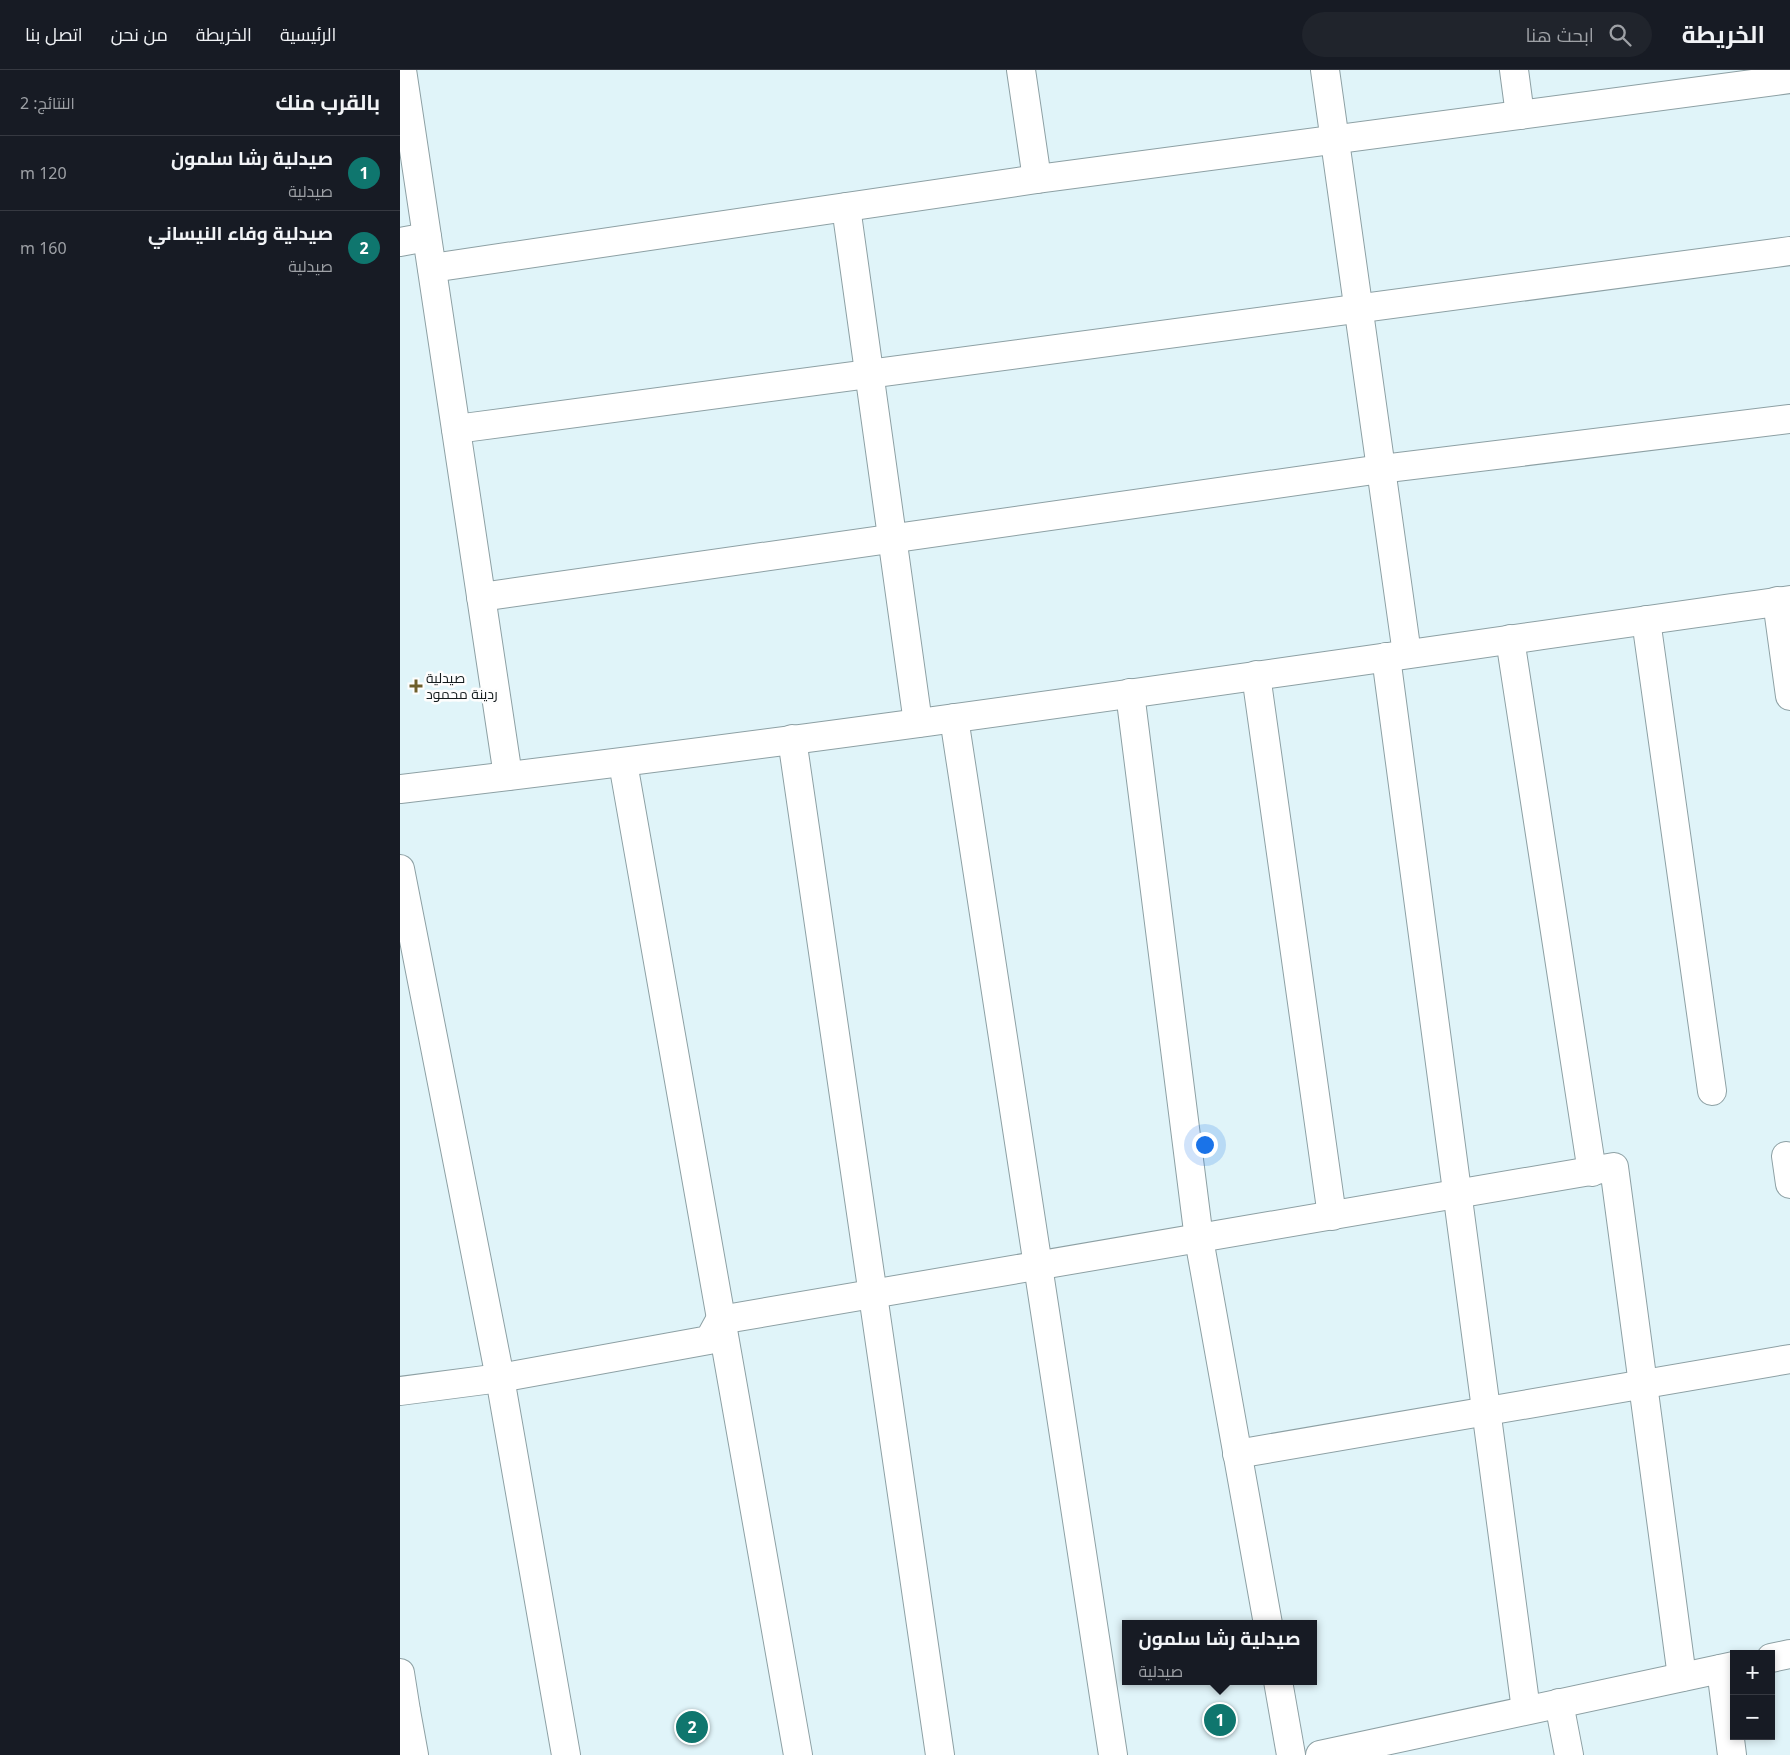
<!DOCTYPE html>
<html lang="ar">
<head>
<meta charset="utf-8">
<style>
	:root { --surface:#171b24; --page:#20242c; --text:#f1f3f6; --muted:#9ea1a6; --line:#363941; --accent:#0f766e }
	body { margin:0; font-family:"Noto Sans",Cairo,sans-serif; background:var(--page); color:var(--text); direction:rtl }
	.controls { position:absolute; right:15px; bottom:15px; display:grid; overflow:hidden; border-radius:0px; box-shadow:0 2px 8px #0003 }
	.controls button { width:45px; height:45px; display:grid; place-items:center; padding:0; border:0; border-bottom:1px solid var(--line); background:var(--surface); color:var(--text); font:25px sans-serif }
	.you { position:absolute; left:804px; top:1074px; width:18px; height:18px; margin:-12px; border:4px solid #fff; border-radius:50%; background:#1a73e8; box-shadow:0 0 0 8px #1a73e833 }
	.badge { display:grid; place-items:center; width:32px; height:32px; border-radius:50%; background:var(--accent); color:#fff; font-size:16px; font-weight:700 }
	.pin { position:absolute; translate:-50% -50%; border:2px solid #fff; box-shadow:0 1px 5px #0006 }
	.popup { position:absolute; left:722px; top:1550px; width:195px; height:65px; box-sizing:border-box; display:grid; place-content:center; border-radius:0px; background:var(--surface); filter:drop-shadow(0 1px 4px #0005); font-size:16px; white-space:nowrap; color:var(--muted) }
	.popup b { font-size:19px; color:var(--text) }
	.popup::after { content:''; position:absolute; left:50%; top:100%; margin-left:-10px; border:10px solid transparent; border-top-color:var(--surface) }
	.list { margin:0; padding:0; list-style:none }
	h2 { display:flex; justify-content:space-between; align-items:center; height:65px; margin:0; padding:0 20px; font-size:21px }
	h2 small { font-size:16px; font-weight:400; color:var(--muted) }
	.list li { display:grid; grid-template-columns:32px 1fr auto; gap:15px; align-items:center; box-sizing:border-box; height:75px; padding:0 20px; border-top:1px solid var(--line) }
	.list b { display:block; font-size:19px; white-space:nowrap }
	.list p { margin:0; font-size:16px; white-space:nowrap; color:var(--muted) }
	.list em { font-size:16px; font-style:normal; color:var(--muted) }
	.icon { flex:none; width:28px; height:28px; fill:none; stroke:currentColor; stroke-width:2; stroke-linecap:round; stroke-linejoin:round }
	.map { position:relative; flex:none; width:1390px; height:1685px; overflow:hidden; direction:ltr }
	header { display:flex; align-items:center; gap:30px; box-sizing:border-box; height:70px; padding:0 25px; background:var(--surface); border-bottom:1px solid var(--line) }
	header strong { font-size:24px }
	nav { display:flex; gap:28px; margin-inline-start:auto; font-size:18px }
	.search { width:350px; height:45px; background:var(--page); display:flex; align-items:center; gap:12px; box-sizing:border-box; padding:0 18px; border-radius:28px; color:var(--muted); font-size:19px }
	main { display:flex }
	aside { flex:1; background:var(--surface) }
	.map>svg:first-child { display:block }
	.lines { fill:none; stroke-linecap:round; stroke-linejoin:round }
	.minor-casing { stroke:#8da0a4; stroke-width:30 }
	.minor { stroke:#fff; stroke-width:28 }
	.poi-dot { fill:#6e5f2c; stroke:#fdfdfd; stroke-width:2 }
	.labels { text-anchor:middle; stroke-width:5; stroke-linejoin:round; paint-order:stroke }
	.poi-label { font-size:14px; fill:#141b1d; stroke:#fdfdfd; text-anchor:start }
</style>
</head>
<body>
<header>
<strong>الخريطة</strong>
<div class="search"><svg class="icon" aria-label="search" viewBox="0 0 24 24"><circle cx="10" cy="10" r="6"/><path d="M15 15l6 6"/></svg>ابحث هنا</div>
<nav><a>الرئيسية</a><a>الخريطة</a><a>من نحن</a><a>اتصل بنا</a></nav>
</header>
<main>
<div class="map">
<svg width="1390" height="1685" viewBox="0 0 1390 1685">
	<rect width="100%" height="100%" fill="#e0f4f9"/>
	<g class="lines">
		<defs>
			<g id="minor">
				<path d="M2,0L108,706"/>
				<path d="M621,0L637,109"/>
				<path d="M925,0L1007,584"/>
				<path d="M1114,0L1120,45"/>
				<path d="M446,137L518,653"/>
				<path d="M0,172L27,167"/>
				<path d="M32,198L637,109L1390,9"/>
				<path d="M56,359L1390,181"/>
				<path d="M81,527L981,399L1390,349"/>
				<path d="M1377,531L1390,626"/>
				<path d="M1246,550L1312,1021"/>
				<path d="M1110,569L1192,1102"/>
				<path d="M986,587L1126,1640"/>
				<path d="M856,605L932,1146"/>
				<path d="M730,623L799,1169L868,1554"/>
				<path d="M554,648L713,1685"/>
				<path d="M392,669L540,1685"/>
				<path d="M223,693L398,1685"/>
				<path d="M0,719C464,665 927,595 1390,530"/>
				<path d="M0,799L100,1308L166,1685"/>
				<path d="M1386,1086L1390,1114"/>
				<path d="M0,1321L100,1308L309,1270L320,1250L1214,1097L1282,1607"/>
				<path d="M837,1384L1390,1289"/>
				<path d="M1371,1588L1390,1584"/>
				<path d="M1321,1599L1332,1685"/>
				<path d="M0,1603L6,1641"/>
				<path d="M878,1611L891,1685"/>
				<path d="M1159,1633L1169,1685"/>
				<path d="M0,1640L6,1641L14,1685"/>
				<path d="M920,1685L1334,1596"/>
			</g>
		</defs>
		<use href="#minor" class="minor-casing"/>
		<use href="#minor" class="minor"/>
	</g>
	<path class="poi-dot" d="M13.5 608.5h5v5h5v5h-5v5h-5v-5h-5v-5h5z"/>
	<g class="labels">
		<g class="poi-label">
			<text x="26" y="613">صيدلية<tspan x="26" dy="16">ردينة محمود</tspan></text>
		</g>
	</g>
</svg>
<div class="controls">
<button>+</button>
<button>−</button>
</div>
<div class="you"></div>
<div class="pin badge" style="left:820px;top:1650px">1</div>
<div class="popup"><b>صيدلية رشا سلمون</b>صيدلية</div>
<div class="pin badge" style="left:292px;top:1657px">2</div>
</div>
<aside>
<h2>بالقرب منك<small>النتائج: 2</small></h2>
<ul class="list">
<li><span class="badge">1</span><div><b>صيدلية رشا سلمون</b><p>صيدلية</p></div><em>120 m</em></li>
<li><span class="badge">2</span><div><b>صيدلية وفاء النيساني</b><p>صيدلية</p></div><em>160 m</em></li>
</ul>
</aside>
</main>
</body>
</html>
